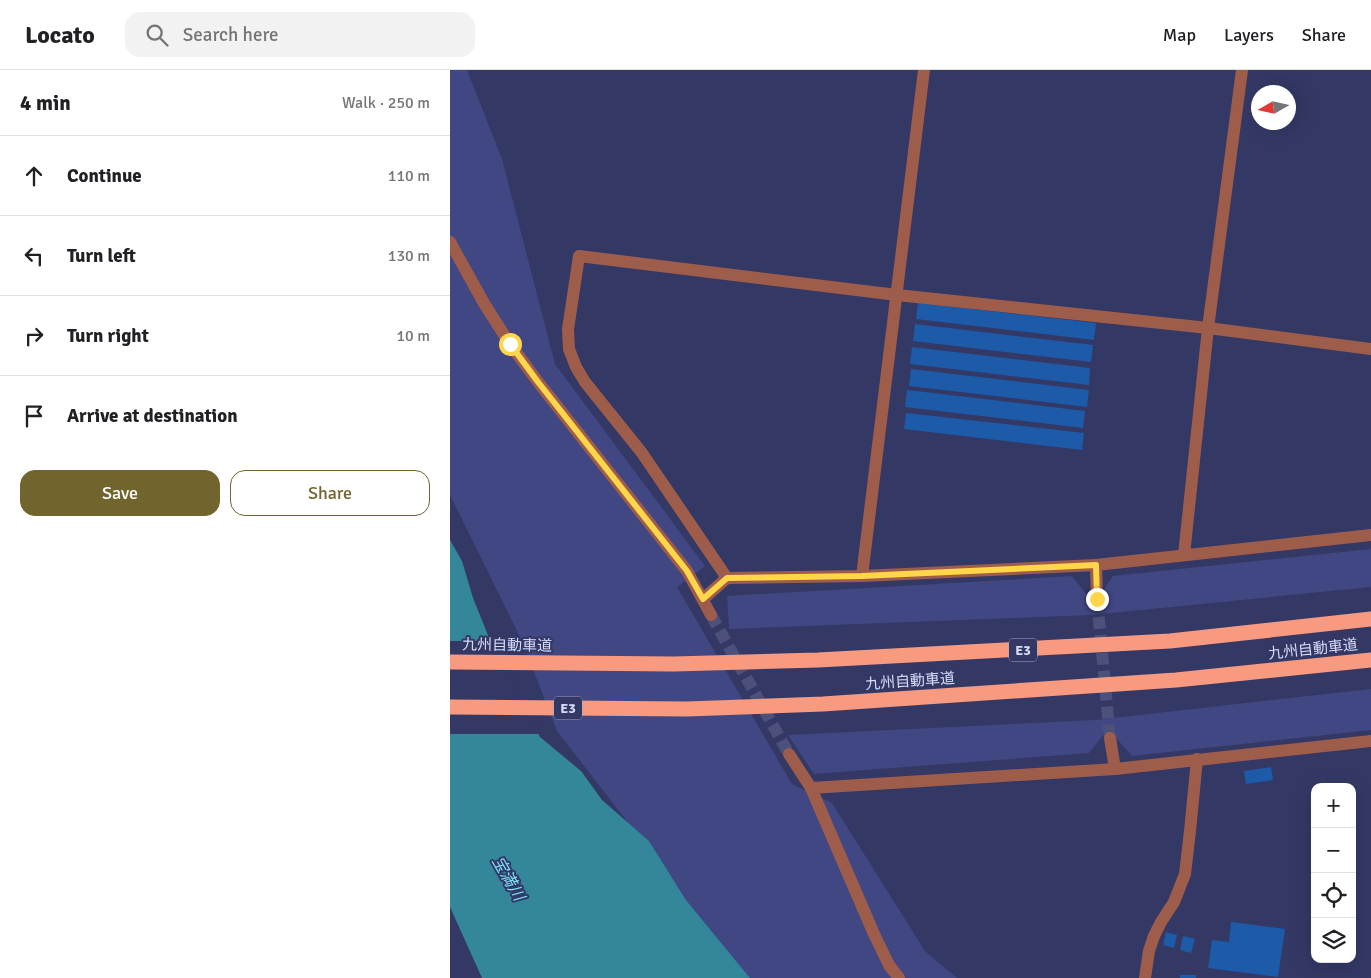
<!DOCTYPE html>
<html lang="en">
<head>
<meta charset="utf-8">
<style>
	:root { --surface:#fff; --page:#f2f2f2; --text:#202124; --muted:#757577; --line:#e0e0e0; --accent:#71642c }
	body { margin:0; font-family:Signika,"Noto Sans JP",sans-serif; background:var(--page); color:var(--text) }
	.controls { position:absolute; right:15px; bottom:15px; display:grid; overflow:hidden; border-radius:10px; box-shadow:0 5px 20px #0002 }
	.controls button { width:45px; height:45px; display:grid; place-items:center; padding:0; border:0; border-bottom:1px solid var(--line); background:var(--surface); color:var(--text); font:25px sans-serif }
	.compass { position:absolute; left:801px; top:15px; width:45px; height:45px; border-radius:50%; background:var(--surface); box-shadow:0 5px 20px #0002; rotate:261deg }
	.stop { position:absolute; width:15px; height:15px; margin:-11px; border:4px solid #ffd54a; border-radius:50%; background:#fff }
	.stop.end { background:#ffd54a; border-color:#fff; box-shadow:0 1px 5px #0008 }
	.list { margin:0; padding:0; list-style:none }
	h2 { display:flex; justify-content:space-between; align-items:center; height:65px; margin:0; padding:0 20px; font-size:21px }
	h2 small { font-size:16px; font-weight:400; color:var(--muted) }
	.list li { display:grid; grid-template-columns:32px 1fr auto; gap:15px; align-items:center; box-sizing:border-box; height:80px; padding:0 20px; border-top:1px solid var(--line) }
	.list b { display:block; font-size:19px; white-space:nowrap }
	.list em { font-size:16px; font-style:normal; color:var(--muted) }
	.actions { display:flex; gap:10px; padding:15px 20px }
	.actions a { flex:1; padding:11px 0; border:1px solid var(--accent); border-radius:15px; text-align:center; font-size:18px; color:var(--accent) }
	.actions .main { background:var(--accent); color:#fff }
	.icon { flex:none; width:28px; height:28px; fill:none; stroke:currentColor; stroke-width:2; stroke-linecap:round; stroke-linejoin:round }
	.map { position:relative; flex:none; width:921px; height:908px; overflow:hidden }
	header { display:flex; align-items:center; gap:30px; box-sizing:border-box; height:70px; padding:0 25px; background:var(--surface); border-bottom:1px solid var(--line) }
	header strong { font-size:24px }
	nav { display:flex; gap:28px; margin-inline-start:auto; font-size:18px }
	.search { width:350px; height:45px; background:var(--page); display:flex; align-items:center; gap:12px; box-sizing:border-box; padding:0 18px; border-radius:15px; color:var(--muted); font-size:19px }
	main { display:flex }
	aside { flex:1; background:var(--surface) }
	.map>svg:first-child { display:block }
	.green { fill:#404782 }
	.water { fill:#34869a }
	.pier { fill:#333865 }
	.building { fill:#1d5ba9 }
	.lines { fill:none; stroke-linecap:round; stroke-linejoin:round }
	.minor-tunnel { stroke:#4b517b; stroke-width:12; stroke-dasharray:12 6; stroke-linecap:butt }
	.minor { stroke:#9e5d4b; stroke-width:12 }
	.motorway { stroke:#f89a80; stroke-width:15 }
	.route { stroke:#ffd54a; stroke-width:6 }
	.labels { text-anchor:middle; stroke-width:4; stroke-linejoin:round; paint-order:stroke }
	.shield { fill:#333865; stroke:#a5abcc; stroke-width:1 }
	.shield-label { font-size:14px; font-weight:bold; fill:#d6dcf8 }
	.street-label { font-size:15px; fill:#d6dcf8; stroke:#333865 }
	.water-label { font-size:16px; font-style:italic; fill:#7ce2fb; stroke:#333865 }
</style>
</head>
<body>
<header>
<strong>Locato</strong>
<div class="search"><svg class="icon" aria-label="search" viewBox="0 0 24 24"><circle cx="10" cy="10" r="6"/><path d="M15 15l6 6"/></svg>Search here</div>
<nav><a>Map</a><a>Layers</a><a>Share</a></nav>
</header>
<main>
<aside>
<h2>4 min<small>Walk · 250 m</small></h2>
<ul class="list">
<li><svg class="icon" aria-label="ahead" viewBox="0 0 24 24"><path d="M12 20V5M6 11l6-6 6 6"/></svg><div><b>Continue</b></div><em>110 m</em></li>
<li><svg class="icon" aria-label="left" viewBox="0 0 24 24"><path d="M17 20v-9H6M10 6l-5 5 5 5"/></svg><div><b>Turn left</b></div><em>130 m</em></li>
<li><svg class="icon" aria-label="right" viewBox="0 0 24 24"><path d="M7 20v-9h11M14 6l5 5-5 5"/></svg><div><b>Turn right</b></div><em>10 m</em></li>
<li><svg class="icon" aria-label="arrive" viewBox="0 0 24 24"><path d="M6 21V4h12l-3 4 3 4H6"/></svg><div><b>Arrive at destination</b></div></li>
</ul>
<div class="actions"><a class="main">Save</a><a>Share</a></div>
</aside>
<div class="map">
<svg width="921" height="908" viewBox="0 0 921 908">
	<rect width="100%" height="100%" fill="#333865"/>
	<g class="green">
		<path d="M0,0H17L52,89L105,294L255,496L227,517L342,714L382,733L475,881L507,908H300L236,830L199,771L179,754L107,661L71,569L0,425Z"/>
		<path d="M921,479V517L641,545L279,559L277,526L622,506L644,534L663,506Z"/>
		<path d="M921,619V660L682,686L658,659L639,683L364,704L338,665L645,650Z"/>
	</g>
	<path class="water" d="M0,470L12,491L23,528L44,580L90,667L131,701L152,730L199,771L236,830L300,908H32L0,837Z"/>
	<path class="pier" d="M0,571H43L91,664H0Z"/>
	<g class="building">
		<path d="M468,233L646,253L644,270L466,249Z"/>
		<path d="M465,254L643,275L641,292L463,271Z"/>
		<path d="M462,277L640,298L639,315L460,294Z"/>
		<path d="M461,299L639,320L637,337L459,316Z"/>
		<path d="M457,320L635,341L633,358L455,337Z"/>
		<path d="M456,343L634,363L632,380L454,359Z"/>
		<path d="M821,697L823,710L796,714L794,701Z"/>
		<path d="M781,852L835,859L828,907L758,898L762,870L779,872Z"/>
		<path d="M716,862L727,865L724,878L713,875Z"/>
		<path d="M733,866L745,869L741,883L730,880Z"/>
		<rect x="730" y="905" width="16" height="3"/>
	</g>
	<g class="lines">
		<g class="minor-tunnel">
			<path d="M647,529L660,668"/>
			<path d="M261,545L339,684"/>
		</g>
		<g class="minor">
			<path d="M0,172L35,235L60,274L88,312L237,501L261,545"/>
			<path d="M734,485L758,258L792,0"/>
			<path d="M646,495L647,529"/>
			<path d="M412,506L474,0"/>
			<path d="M277,508L192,383L135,312L126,297L119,279L118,259L129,186L447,225L758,258L921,279"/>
			<path d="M253,529L277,508L412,506L646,495L921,465"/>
			<path d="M660,668L665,699"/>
			<path d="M339,684L361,718L424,864L439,895L449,908"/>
			<path d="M361,718L665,699L921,671"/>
			<path d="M695,908L699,881L704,866L711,852L724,832L735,804L740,761L747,689"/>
		</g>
		<g class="motorway">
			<path d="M0,592L224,594L368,590L720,571L921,549"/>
			<path d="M0,637L237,639L373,634L726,610L921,590"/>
		</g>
	</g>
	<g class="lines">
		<path class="route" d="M60,274L88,312L237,501L253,529L277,508L412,506L646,495L647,529"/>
	</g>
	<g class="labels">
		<g class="shield">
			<rect x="559" y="568.5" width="28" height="23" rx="4"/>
			<rect x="104" y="626.5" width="28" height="23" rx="4"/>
		</g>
		<g class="shield-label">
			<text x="573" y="585">E3</text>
			<text x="118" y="643">E3</text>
		</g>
		<g class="street-label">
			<text transform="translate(57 575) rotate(1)" y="5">九州自動車道</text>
			<text transform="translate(863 579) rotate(-6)" y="5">九州自動車道</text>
			<text transform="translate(460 611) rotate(-4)" y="5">九州自動車道</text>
		</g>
		<g class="water-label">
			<text transform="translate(59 808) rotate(60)" y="6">宝満川</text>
		</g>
	</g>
</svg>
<div class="controls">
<button>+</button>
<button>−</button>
<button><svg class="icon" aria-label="locate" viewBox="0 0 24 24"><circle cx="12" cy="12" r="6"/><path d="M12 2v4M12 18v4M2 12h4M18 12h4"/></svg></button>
<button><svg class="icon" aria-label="layers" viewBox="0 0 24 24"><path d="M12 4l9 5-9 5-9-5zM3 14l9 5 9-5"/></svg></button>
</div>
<svg class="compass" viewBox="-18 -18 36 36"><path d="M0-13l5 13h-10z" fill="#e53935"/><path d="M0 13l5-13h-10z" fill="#757577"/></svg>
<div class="stop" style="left:60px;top:274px"></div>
<div class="stop end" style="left:647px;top:529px"></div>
</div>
</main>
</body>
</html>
